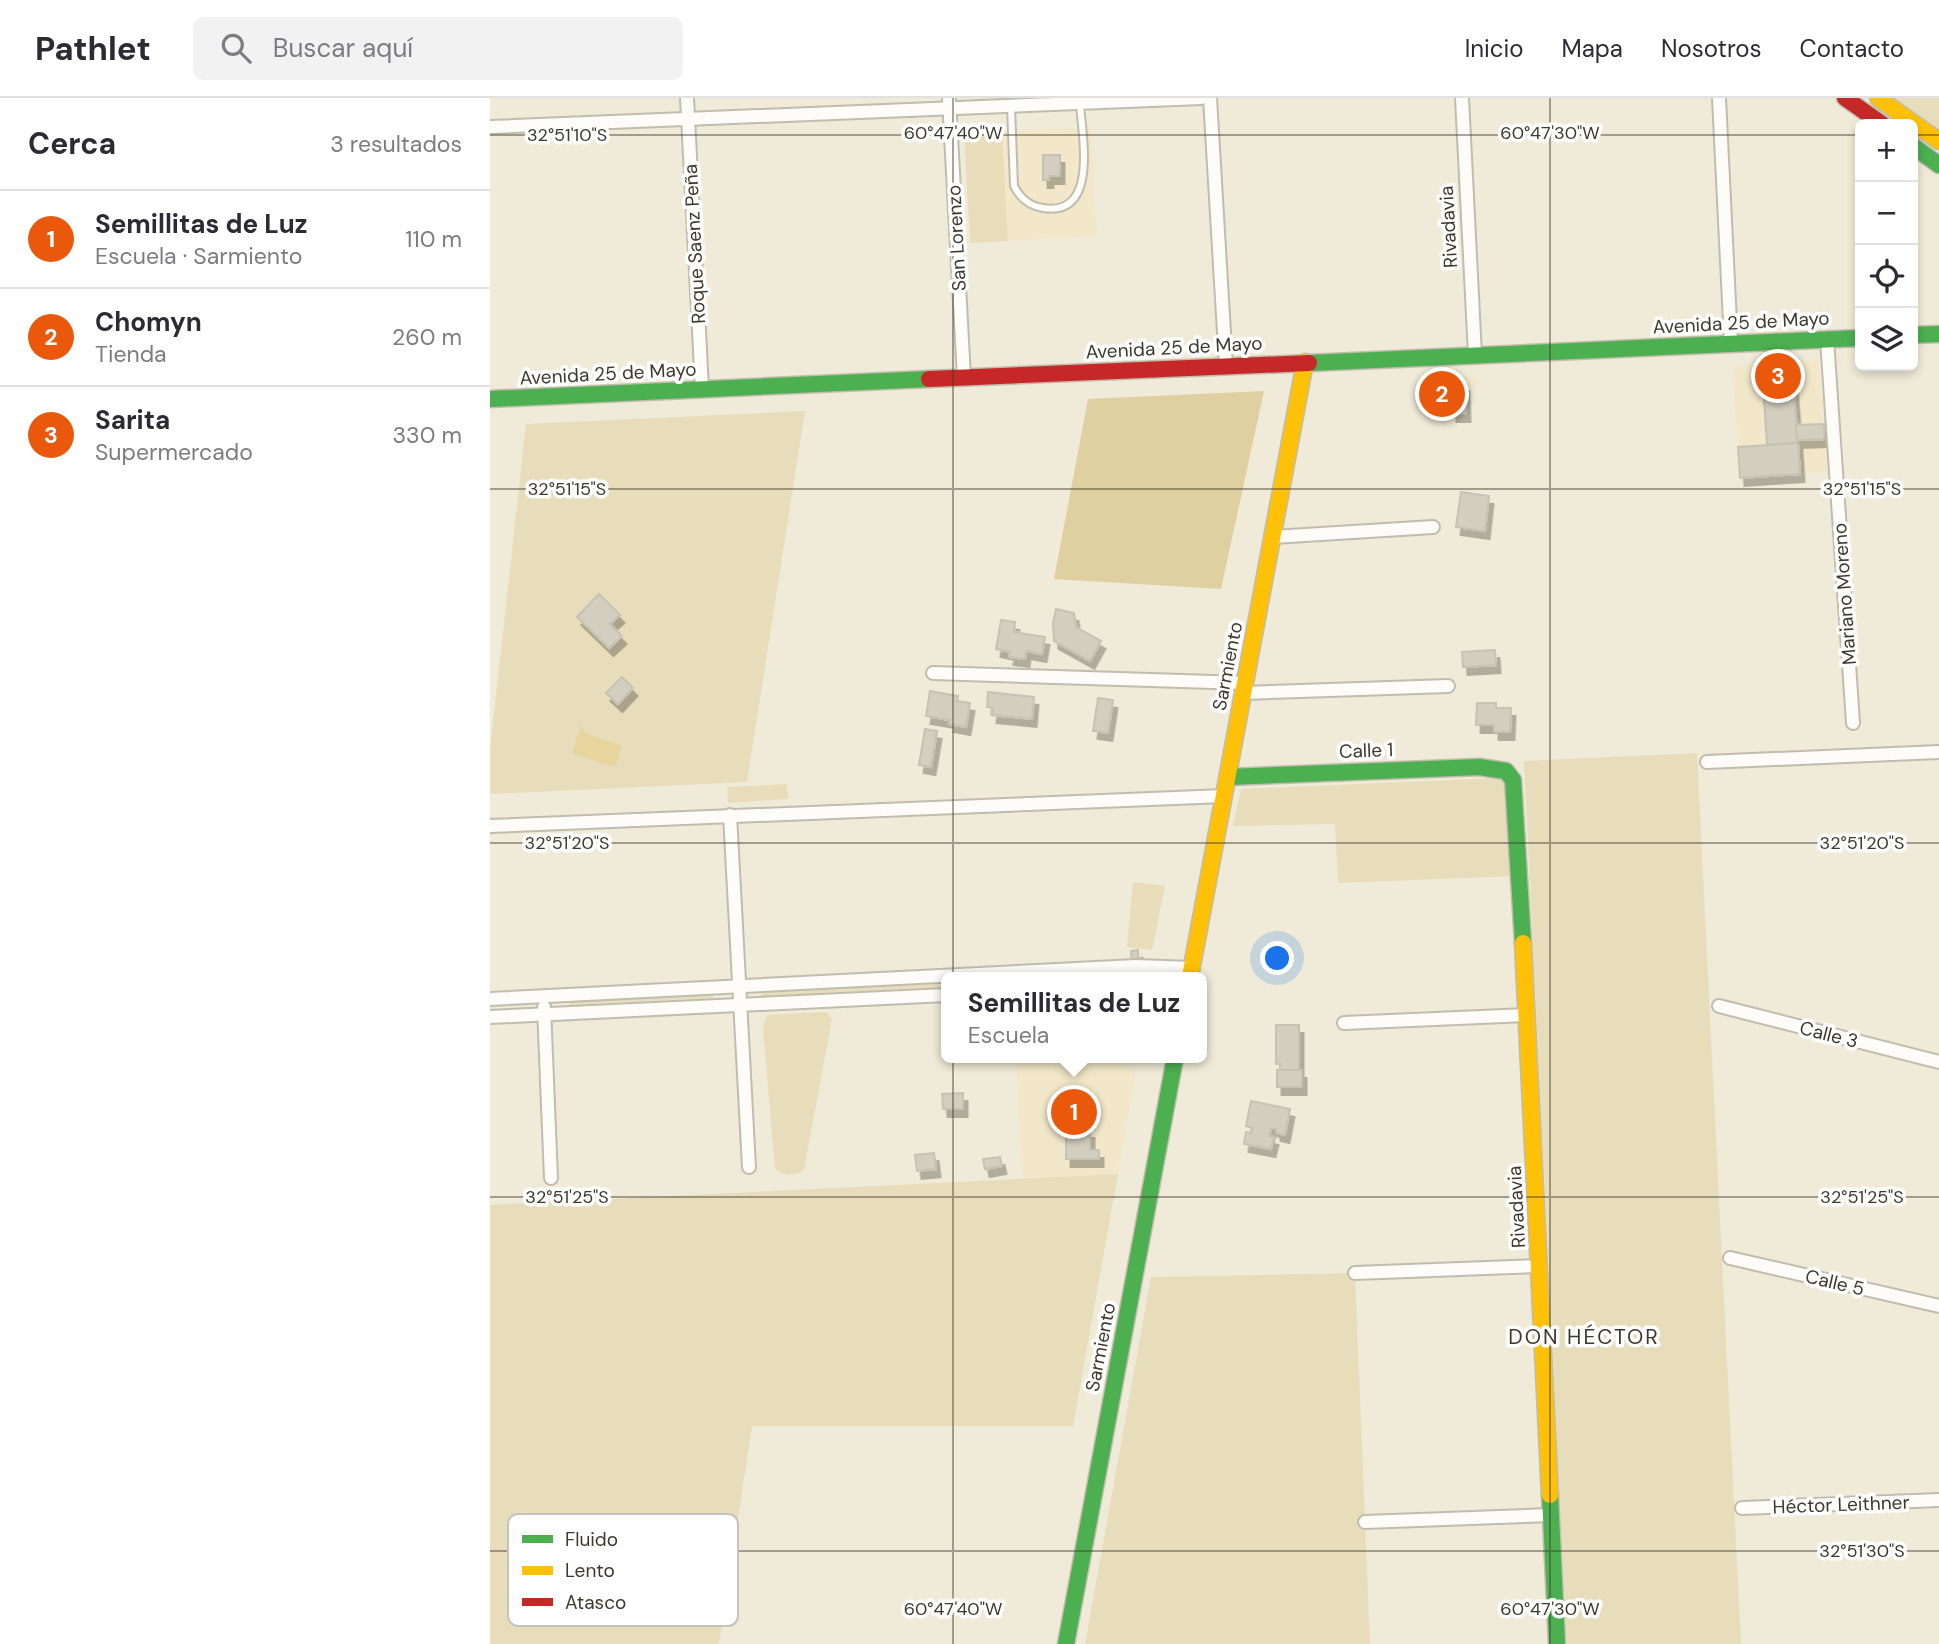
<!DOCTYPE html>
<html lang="es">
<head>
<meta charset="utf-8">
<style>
	:root { --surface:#fff; --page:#f2f2f3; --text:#2b2b33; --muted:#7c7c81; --line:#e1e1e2; --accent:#ea580c }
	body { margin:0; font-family:"DM Sans",sans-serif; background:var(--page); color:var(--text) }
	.controls { position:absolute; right:21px; top:21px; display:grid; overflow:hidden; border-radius:10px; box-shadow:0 4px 10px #0003 }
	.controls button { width:63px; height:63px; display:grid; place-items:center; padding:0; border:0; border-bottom:2px solid var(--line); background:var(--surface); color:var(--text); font:35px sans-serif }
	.you { position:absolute; left:788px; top:861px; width:24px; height:24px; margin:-18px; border:5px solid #fff; border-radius:50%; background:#1a73e8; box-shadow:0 0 0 10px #1a73e833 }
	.badge { display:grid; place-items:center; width:46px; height:46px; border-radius:50%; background:var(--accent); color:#fff; font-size:23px; font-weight:700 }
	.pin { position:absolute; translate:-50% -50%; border:4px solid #fff; box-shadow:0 2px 7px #0006 }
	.popup { position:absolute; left:451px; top:874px; width:266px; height:91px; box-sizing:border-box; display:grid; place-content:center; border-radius:10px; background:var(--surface); filter:drop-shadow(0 2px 5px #0005); font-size:23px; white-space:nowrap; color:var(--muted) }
	.popup b { font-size:26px; color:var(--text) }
	.popup::after { content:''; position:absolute; left:50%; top:100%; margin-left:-14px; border:14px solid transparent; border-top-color:var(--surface) }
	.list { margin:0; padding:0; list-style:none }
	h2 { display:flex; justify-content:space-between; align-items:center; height:91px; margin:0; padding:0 28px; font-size:30px }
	h2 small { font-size:23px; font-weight:400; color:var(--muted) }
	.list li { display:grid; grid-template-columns:46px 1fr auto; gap:21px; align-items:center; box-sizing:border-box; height:98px; padding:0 28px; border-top:2px solid var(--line) }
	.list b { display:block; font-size:26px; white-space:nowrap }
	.list p { margin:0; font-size:23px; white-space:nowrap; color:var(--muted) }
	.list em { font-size:23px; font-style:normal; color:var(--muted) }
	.icon { flex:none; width:38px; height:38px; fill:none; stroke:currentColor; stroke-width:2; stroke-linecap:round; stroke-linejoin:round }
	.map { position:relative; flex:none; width:1449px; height:1546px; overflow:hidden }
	header { display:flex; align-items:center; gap:42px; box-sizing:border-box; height:98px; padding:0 35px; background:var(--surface); border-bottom:2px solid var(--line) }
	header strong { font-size:33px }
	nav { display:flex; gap:38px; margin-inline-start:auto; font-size:24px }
	.search { width:490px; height:63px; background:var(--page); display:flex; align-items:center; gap:18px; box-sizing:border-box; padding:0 24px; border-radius:10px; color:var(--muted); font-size:26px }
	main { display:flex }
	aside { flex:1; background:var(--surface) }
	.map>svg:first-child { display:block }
	.built { fill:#f2e8c9 }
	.green { fill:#e8ddbb }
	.forest { fill:#dfd0a1 }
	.water { fill:#e7d59d }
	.building { fill:#d3cfc0; stroke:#c6c2b4; stroke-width:2; filter:url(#shadow) }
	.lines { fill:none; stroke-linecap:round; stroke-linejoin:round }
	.lane-casing { stroke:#c0bcae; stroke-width:10 }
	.street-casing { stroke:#c0bcae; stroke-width:16 }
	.fast-casing { stroke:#c0bcae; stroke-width:19 }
	.slow-casing { stroke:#c0bcae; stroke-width:19 }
	.jam-casing { stroke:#c0bcae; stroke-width:19 }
	.lane { stroke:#fdfcf9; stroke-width:6 }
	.street { stroke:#fdfcf9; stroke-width:12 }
	.fast { stroke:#4caf50; stroke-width:16 }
	.slow { stroke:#ffc107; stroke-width:16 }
	.jam { stroke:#c62828; stroke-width:16 }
	.ticks { fill:none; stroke:#3e392c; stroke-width:2; stroke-opacity:0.45 }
	.labels { text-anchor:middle; stroke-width:7; stroke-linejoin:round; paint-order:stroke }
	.street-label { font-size:19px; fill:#3e392c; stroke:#fefefe }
	.neighbourhood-label { font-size:21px; letter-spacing:2px; fill:#3e392c; stroke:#fefefe }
	.key { fill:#fefefe; stroke:#c4c3bf; stroke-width:2 }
	.key-label { font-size:19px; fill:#3e392c }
	.ticks-label { font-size:18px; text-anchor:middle; fill:#3e392c; stroke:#fefefe; stroke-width:7; stroke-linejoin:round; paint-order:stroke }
</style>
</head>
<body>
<header>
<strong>Pathlet</strong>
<div class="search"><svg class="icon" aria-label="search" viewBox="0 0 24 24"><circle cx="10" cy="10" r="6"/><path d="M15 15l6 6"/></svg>Buscar aquí</div>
<nav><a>Inicio</a><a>Mapa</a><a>Nosotros</a><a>Contacto</a></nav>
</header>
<main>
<aside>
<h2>Cerca<small>3 resultados</small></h2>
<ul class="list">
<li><span class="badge">1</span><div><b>Semillitas de Luz</b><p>Escuela · Sarmiento</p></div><em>110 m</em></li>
<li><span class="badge">2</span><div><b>Chomyn</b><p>Tienda</p></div><em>260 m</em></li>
<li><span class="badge">3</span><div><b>Sarita</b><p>Supermercado</p></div><em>330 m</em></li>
</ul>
</aside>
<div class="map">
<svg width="1449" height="1546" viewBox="0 0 1449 1546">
	<defs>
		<filter id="shadow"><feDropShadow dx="4.5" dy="8" stdDeviation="0" flood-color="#0004"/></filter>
	</defs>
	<rect width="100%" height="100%" fill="#f0ebd8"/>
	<g class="built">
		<path d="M601,29L607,138L518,143L512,34Z"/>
		<path d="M1329,262L1337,374L1250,380L1242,268Z"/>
		<path d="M989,280L984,290L975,291L976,316L941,317L940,294H930L929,282Z"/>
		<path d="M635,961L646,974L628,1076L532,1081L526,964Z"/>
	</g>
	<g class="green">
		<path d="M1388,0H1449V43Z"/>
		<path d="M512,34L518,143L480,145L474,36Z"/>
		<path d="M315,313L257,684L0,696V651L36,326Z"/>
		<path d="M1207,655L1251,1546H1077L1034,663Z"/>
		<path d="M1006,680L1016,685L1026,778L848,785L845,726L743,728L751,691Z"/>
		<path d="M297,686L298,701L238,705L237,689Z"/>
		<path d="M643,784L675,788L662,852L637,849Z"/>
		<path d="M456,885V889L271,898V894Z"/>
		<path d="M223,896V900L79,907V902Z"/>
		<path d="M336,914L342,921L314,1072C304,1079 294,1078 285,1071L273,929L277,917Z"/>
		<path d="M628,1076L583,1328H262L229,1546H0V1107Z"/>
		<path d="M865,1175L880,1546H595L661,1179Z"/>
	</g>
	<path class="forest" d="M774,293L731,491L564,481L598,301Z"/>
	<path class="water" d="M91,628L97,636L132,648L125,669L82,655Z"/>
	<g class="building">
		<path d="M553,57H570V78H559V82H553Z"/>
		<path d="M1302,271L1308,345L1277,347L1272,273Z"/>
		<path d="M949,284V288H961L962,309L955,310V303H940V285Z"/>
		<path d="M975,285L976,316H962L961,286Z"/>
		<path d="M1334,326V341L1307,342L1306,327Z"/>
		<path d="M1308,345L1310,376L1250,380L1248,349Z"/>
		<path d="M971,394L999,398L995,433L966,429Z"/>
		<path d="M109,496L130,517L120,526L132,538L119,550L87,519Z"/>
		<path d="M566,511L584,515L586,529L611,543L600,563L564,543L563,525Z"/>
		<path d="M511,522L525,524L524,534L555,539L552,556L536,553L535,561L519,559L520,554L506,551Z"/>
		<path d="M1005,552L1006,567L973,569L972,554Z"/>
		<path d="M132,579L143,590L128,606L116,595Z"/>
		<path d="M440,593L468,598L467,603L480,605L476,629L459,626L460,622L436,618Z"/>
		<path d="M498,594L544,599L542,621L502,617L503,610L497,609Z"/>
		<path d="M608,600L623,602L618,635L603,633Z"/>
		<path d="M987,605H1006V610H1021L1020,634H1004V627H986Z"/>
		<path d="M435,631L447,633L441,669L429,667Z"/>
		<path d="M648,852L649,871L642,872L641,853Z"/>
		<path d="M786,927H809V972H790V966H786Z"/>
		<rect x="787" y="972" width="25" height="17"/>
		<path d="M473,995V1011H453L452,996Z"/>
		<path d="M761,1003L800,1011L795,1037L786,1035V1031L781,1030L779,1038L784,1039L781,1051L754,1046L756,1034L761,1035L762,1030L756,1028Z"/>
		<path d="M576,1032H600V1052H609V1061H576Z"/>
		<path d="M444,1055L446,1071L427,1073L425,1057Z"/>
		<path d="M510,1059L512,1068L495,1071L493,1061Z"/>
	</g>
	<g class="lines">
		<defs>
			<path id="lane" d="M521,8L524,88C530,100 539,108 553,110C609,119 592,38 590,6"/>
			<g id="street">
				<path d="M197,0L212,291"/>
				<path d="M459,0L474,280"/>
				<path d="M720,0L736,268"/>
				<path d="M972,0L985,257"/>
				<path d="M1229,0L1241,245"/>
				<path d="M0,29L711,0"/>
				<path d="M1337,241L1363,625"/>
				<path d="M783,439L943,429"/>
				<path d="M443,575L755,585"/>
				<path d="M754,595L958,588"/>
				<path d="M1217,664L1449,654"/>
				<path d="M240,717L259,1069"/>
				<path d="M0,728L734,698"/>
				<path d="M0,901L646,868L702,870"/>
				<path d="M1229,908L1449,964"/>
				<path d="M54,909L61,1080"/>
				<path d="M0,919L456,897"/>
				<path d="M854,925L1038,917"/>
				<path d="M1240,1160L1449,1208"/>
				<path d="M865,1175L1050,1168"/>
				<path d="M1252,1410L1449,1402"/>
				<path d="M875,1424L1061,1417"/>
			</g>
			<g id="fast">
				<path d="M1423,48L1449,67"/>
				<path d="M1423,237L1449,236"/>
				<path d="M819,265L1370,240"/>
				<path d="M0,301L439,281"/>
				<path d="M738,679L989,669L1016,673L1023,682L1033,845"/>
				<path d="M1060,1397L1067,1546"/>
				<path d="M576,1546L685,960"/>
			</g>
			<g id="slow">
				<path d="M1388,0L1449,43"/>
				<path d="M1033,845L1060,1397"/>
				<path d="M700,879L815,264"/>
			</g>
			<g id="jam">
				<path d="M1355,0L1392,26"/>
				<path d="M439,281L819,265"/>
			</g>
		</defs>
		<use href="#lane" class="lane-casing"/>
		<use href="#street" class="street-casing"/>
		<use href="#fast" class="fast-casing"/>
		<use href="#slow" class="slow-casing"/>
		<use href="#jam" class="jam-casing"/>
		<use href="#lane" class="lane"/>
		<use href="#street" class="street"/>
		<use href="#fast" class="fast"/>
		<use href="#slow" class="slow"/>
		<use href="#jam" class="jam"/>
	</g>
	<path class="ticks" d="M463,0V1546M1060,0V1546M0,37H1370M1423,37H1449M0,391H1449M0,745H1449M0,1099H1449M0,1453H1449"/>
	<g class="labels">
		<g class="street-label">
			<text transform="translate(958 129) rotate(-93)" y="7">Rivadavia</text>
			<text transform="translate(466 140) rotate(-93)" y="7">San Lorenzo</text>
			<text transform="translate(204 146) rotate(-93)" y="7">Roque Saenz Peña</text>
			<text transform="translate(1251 224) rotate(-3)" y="7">Avenida 25 de Mayo</text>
			<text transform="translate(684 249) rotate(-3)" y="7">Avenida 25 de Mayo</text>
			<text transform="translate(118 275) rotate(-3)" y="7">Avenida 25 de Mayo</text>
			<text transform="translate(1354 496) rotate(-94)" y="7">Mariano Moreno</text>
			<text transform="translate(737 568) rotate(-79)" y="7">Sarmiento</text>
			<text transform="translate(876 652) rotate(-2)" y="7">Calle 1</text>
			<text transform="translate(1339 936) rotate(14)" y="7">Calle 3</text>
			<text transform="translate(1026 1109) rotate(-93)" y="7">Rivadavia</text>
			<text transform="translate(1345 1184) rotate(13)" y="7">Calle 5</text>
			<text transform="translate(610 1249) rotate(-79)" y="7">Sarmiento</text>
			<text transform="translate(1351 1406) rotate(-2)" y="7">Héctor Leithner</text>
		</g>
		<g class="neighbourhood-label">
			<text x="1094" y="1246">DON HÉCTOR</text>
		</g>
	</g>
	<rect x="18" y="1416" width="230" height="112" rx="10" class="key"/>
	<rect x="32" y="1437" width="31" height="8" fill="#4caf50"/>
	<rect x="32" y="1468" width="31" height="9" fill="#ffc107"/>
	<rect x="32" y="1500" width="31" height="8" fill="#c62828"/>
	<g class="key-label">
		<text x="75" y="1448">Fluido</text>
		<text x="75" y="1479">Lento</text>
		<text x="75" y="1511">Atasco</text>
	</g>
	<g class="ticks-label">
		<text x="463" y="41">60°47'40"W</text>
		<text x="1060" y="41">60°47'30"W</text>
		<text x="77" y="43">32°51'10"S</text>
		<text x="77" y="397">32°51'15"S</text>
		<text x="1372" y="397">32°51'15"S</text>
		<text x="77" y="751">32°51'20"S</text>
		<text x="1372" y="751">32°51'20"S</text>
		<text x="77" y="1105">32°51'25"S</text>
		<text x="1372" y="1105">32°51'25"S</text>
		<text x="1372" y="1459">32°51'30"S</text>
		<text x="463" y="1517">60°47'40"W</text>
		<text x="1060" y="1517">60°47'30"W</text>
	</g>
</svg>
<div class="controls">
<button>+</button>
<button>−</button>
<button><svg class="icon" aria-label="locate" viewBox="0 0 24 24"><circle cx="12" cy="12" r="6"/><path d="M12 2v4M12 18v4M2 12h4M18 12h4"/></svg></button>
<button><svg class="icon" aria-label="layers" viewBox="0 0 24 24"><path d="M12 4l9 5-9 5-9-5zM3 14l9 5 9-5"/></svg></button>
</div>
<div class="you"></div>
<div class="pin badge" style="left:584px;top:1014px">1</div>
<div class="popup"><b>Semillitas de Luz</b>Escuela</div>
<div class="pin badge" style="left:952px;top:296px">2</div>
<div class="pin badge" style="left:1288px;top:278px">3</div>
</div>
</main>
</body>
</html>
